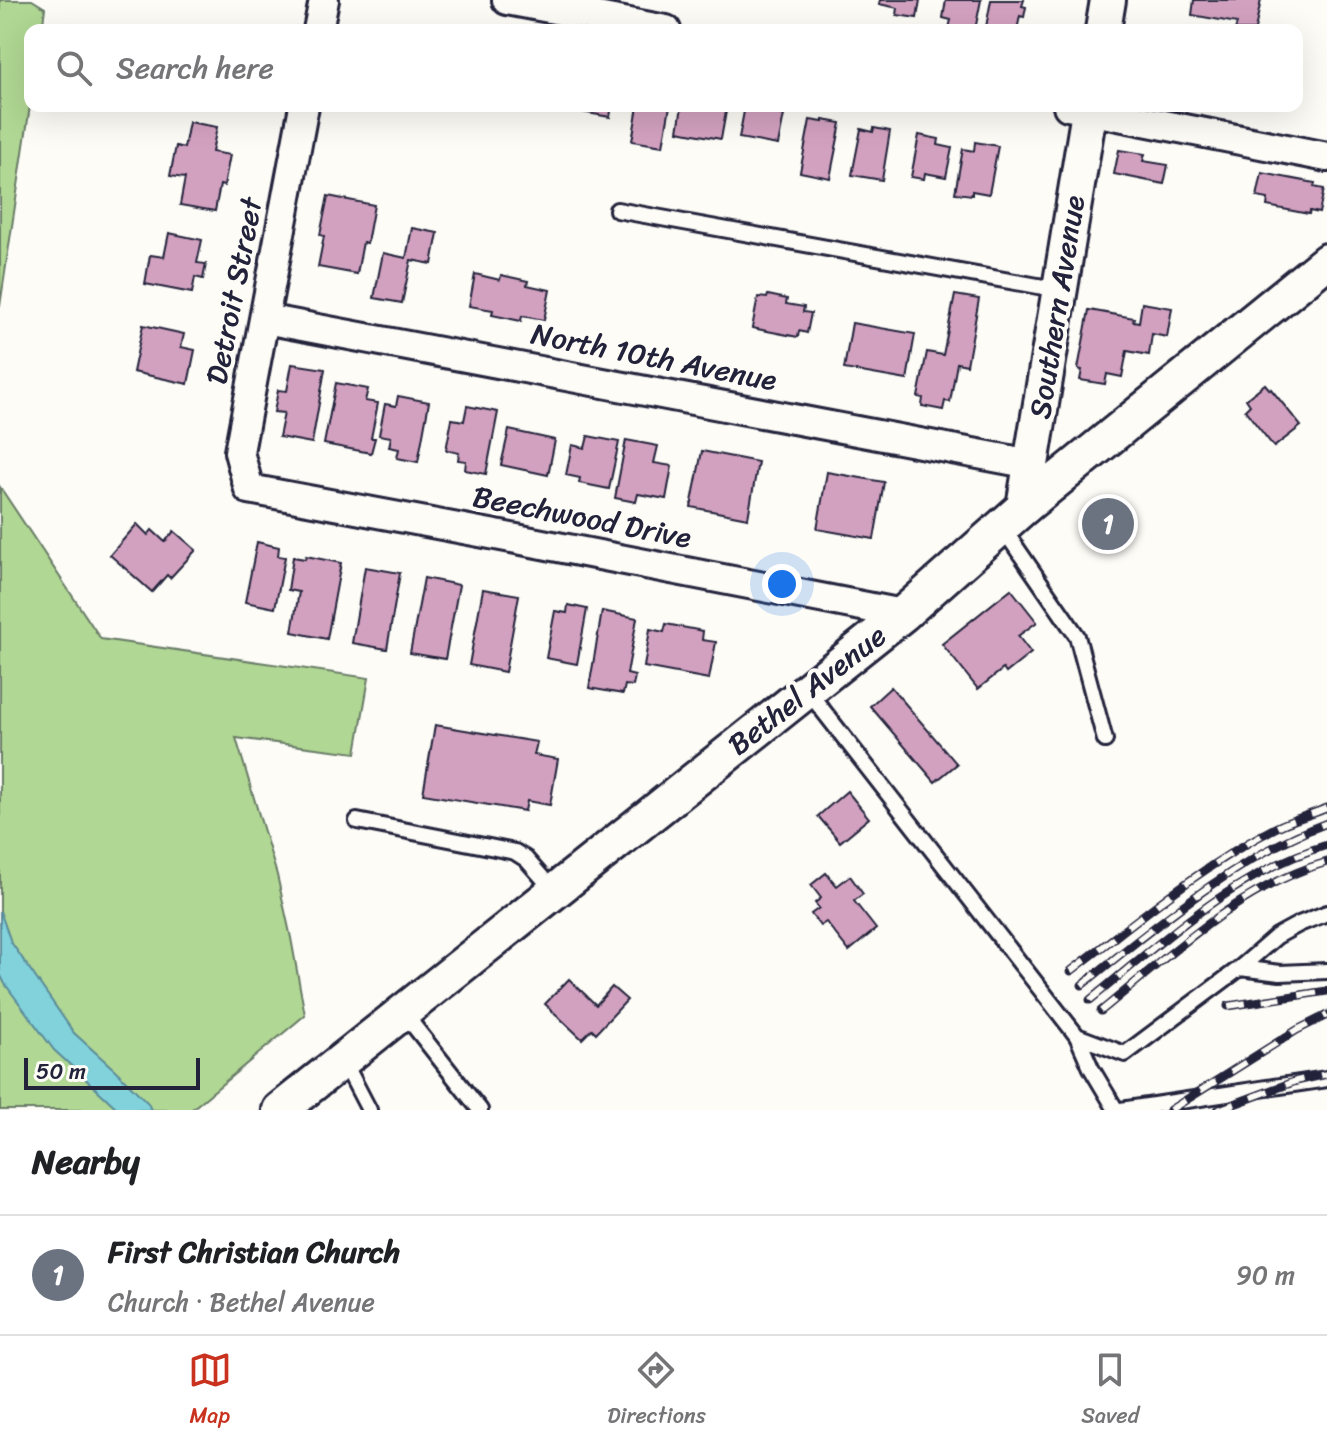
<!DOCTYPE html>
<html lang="en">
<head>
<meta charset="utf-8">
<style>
	:root { --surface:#fff; --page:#f2f2f2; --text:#202124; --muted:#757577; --line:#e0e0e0; --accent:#c8321e }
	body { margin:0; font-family:Sriracha,sans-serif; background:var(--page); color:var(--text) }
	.scale { position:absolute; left:24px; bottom:20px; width:176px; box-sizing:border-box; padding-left:8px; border:4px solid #22223b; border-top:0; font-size:22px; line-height:28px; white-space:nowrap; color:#22223b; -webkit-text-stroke:6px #fdfcf7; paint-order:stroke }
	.you { position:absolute; left:782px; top:584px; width:28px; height:28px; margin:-20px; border:6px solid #fff; border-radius:50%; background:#1a73e8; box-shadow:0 0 0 12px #1a73e833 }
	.badge { display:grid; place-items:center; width:52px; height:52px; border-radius:50%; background:var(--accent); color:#fff; font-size:26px; font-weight:700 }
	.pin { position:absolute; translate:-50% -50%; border:4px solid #fff; box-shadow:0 2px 8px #0006 }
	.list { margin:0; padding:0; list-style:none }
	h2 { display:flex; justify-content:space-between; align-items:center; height:104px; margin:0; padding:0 32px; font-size:34px }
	h2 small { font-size:26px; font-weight:400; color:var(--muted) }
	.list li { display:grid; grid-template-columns:52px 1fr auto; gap:24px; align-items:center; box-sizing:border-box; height:120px; padding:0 32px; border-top:2px solid var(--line) }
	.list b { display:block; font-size:30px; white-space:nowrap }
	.list p { margin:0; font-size:26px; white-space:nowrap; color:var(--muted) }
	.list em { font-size:26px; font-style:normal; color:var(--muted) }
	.icon { flex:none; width:44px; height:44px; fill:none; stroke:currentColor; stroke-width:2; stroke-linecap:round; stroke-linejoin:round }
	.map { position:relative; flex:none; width:1327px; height:1110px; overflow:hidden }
	.search { position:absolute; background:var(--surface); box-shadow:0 8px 32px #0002; left:24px; right:24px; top:24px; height:88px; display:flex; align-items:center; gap:20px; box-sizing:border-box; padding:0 28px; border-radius:16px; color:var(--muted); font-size:30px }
	.sheet { height:224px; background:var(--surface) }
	nav { display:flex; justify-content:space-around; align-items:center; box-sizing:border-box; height:112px; border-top:2px solid var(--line); background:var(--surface); font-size:22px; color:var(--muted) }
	nav a { display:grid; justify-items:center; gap:4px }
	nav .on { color:var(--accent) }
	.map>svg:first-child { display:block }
	.green { fill:#b0d793; stroke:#697c67; stroke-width:2 }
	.water { fill:#81d2db; stroke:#5b8c9b; stroke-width:2 }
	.building { fill:#d2a1bf; stroke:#22223b; stroke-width:2 }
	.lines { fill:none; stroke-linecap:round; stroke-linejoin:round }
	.service-casing { stroke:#22223b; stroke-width:20 }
	.minor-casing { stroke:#22223b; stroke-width:34 }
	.tertiary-casing { stroke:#22223b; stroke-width:40 }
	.service { stroke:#fdfcf7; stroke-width:14 }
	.minor { stroke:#fdfcf7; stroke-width:28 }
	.tertiary { stroke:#fdfcf7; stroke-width:34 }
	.rail-casing { stroke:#22223b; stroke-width:9 }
	.rail { stroke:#fdfcf7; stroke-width:6; stroke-dasharray:18; stroke-linecap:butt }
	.labels { text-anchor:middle; stroke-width:8; stroke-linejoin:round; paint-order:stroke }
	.street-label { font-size:30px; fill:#22223b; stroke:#fdfcf7 }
</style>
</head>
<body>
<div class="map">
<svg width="1327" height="1110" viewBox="0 0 1327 1110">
	<rect width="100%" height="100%" fill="#fdfcf7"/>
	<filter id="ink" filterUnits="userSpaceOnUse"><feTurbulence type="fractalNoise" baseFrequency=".0125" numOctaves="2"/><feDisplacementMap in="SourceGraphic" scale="16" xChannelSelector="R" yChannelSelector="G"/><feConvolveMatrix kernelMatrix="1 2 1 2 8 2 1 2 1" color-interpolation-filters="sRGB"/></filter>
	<g filter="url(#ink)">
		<g class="green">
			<path d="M0,0H32L45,8L42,30H30V106L0,306Z"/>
			<path d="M0,487L101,639L369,678L356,753L236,738L277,875L291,938L305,1015L191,1110H0Z"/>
		</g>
		<path class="water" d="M0,911L11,942L74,1033L116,1071L148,1103L151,1110H119L54,1050L5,984L0,974Z"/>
		<g class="building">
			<path d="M880,0H920L917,18L897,15L898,8L879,4Z"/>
			<path d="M946,0H981L975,30L949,28L951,20L943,18Z"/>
			<path d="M991,0H1024L1022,6L1026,7L1024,17L1020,16L1017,30H998L986,27Z"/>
			<path d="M1194,0H1261L1255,30H1235L1237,23L1192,15Z"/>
			<path d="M565,106H612L610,117L565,109Z"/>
			<path d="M638,106H670L663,146L632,141Z"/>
			<path d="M682,106H727L721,139L678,131Z"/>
			<path d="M745,106H769L767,112L784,115L778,145L739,138Z"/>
			<path d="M810,120L823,122V120L841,123L830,178L800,172Z"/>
			<path d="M189,122L217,127L212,152L230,155L224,186L220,185L215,211L180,205L185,178L170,176L176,146L184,148Z"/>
			<path d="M874,128L890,131L882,180L852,175L861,129L873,132Z"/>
			<path d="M919,135L939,139L938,145L952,148L946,177L925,173L924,179L911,177Z"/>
			<path d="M975,142L998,146L989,194L972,191V195L955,193L963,149L974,151Z"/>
			<path d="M1119,150L1145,154L1143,161L1168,165L1164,184L1114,174Z"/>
			<path d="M1262,173L1315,183L1314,187L1324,189L1319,213L1310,211L1309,214L1267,206L1268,199L1257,197Z"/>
			<path d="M328,196L374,205L367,243L363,242L357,274L318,267L324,236L320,235Z"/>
			<path d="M412,228L438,233L432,264L411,260L402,303L374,298L383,253L406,258Z"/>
			<path d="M169,233L202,240L197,263L206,264L203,279L195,277L192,293L145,284L150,255L164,257Z"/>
			<path d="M475,274L500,280L501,275L528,281L527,285L550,290L544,320L522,316L521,321L492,315L493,310L469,306Z"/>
			<path d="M768,295L787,299L786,304L804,307L803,312L811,313L807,333L799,331L798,337L752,328L758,297L767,298Z"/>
			<path d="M955,295L979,299L967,365L957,363L950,402L945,401L943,410L922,406L923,398L918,397L927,352L943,355Z"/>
			<path d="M1142,303L1172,308L1167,337L1152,334L1149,355L1127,351L1122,377L1107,374L1105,384L1080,380L1082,370L1078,369L1089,310L1134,318L1133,321L1139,322Z"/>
			<path d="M852,323L915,334L907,380L844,369Z"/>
			<path d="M143,325L184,334L181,347L195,350L188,384L133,372Z"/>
			<path d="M292,364L325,369L312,443L279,437L284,413L274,412L278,390L287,391Z"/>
			<path d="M336,383L368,389L365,401L378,403L371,438H375L371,453L324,444Z"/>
			<path d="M1265,384L1270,390L1271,389L1301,426L1274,447L1245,410L1250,405L1246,399Z"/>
			<path d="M398,396L429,402L418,462L397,458L399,449L389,447L391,437L379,435L385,404L396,406Z"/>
			<path d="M467,406L498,412L486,474L465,470L466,461L458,460L459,453L446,450L452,419L464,421Z"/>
			<path d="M509,430L555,440L548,475L501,465Z"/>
			<path d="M588,436L619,442L609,489L579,483L580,478L566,475L572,445L585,448Z"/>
			<path d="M626,440L658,446L654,463L672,466L666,499L638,494L636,502L615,498Z"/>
			<path d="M702,451L758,462L748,518L691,507Z"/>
			<path d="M827,472L884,482L874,539L817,529Z"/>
			<path d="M137,524L148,535L152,530L165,542L174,531L196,550L170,578L167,575L152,592L110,555Z"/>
			<path d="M257,542L279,547L278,556L285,557L275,608L245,602Z"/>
			<path d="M306,556L341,563L327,639L292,632L299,592L288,590L293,557L305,559Z"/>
			<path d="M365,567L400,573L387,649L352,643Z"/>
			<path d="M424,578L459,585L445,659L410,653Z"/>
			<path d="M483,589L519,595L505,672L469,665Z"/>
			<path d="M1011,589L1037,622L1018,636L1031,653L1006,673L1003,669L978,689L942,644Z"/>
			<path d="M568,605L587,609L577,664L546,658L555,611L567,613Z"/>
			<path d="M602,611L637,618L627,674L635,676L633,686L625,685L623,694L589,688Z"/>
			<path d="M666,624L703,631L702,640L716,642L709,679L644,667L650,629L664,632Z"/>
			<path d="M891,687L957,764L935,782L870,706Z"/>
			<path d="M435,725L537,742L534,755L558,759L550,805L527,801L525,811L423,794Z"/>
			<path d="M847,791L869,818L840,842L818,816Z"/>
			<path d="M826,873L837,886L850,876L863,894L854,901L876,929L849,951L826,922L820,926L811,914L819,908L815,903L821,898L811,885Z"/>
			<path d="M569,979L596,1005L612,987L627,1000L596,1033L592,1029L582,1039L545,1004Z"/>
		</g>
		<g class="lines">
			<defs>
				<g id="service">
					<path d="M617,210L1060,290"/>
					<path d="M1002,527L1077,636L1105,740"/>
					<path d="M807,690L1077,1036L1125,1054L1240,968L1277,936L1299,924L1327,913"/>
					<path d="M357,821L515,852L526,859L554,891"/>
					<path d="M1240,968L1280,973L1327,971"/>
					<path d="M403,1012L480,1110"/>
					<path d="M1077,1036L1091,1068L1116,1110"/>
					<path d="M343,1060L369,1110"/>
					<path d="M1121,1110L1327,1079"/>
				</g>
				<g id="minor">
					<path d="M507,0L666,30"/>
					<path d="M318,30L324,0"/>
					<path d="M304,106L239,452L249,489L501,536L903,614"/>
					<path d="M1068,106L1327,157"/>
					<path d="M265,319L1031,464"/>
				</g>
				<g id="tertiary">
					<path d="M1103,30L1108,0"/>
					<path d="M1024,507L1090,106"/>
					<path d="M280,1110L903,614L1024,507L1327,261"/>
				</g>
			</defs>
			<use href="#service" class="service-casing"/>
			<use href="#minor" class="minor-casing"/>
			<use href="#tertiary" class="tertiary-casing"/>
			<use href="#service" class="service"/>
			<use href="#minor" class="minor"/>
			<use href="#tertiary" class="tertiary"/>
			<defs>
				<g id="rail">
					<path d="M1071,971C1137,921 1201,866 1275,828C1291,820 1310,815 1327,808"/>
					<path d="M1082,985C1156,926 1237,856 1327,823"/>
					<path d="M1090,1000C1164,940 1234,873 1327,845"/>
					<path d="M1228,1006L1327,991"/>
					<path d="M1101,1011C1170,955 1239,887 1327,862"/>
					<path d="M1170,1110L1297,1030L1327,1015"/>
					<path d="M1218,1110L1296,1081L1327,1074"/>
				</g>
			</defs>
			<use href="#rail" class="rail-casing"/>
			<use href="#rail" class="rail"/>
		</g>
	</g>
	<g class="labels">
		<g class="street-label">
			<text transform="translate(234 291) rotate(-79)" y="10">Detroit Street</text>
			<text transform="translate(1057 307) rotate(-81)" y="10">Southern Avenue</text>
			<text transform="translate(654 357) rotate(11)" y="10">North 10th Avenue</text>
			<text transform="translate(582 517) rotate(11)" y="10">Beechwood Drive</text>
			<text transform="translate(807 690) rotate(-38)" y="10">Bethel Avenue</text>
		</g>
	</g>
</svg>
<div class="scale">50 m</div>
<div class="you"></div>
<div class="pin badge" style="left:1108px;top:524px;background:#6b7280">1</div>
<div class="search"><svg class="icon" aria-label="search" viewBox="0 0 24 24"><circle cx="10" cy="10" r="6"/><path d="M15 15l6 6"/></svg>Search here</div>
</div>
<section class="sheet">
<h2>Nearby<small></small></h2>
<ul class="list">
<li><span class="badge" style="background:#6b7280">1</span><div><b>First Christian Church</b><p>Church · Bethel Avenue</p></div><em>90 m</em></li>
</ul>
</section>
<nav>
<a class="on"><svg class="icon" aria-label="map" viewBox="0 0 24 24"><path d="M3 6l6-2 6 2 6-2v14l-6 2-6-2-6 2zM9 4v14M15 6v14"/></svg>Map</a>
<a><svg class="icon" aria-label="directions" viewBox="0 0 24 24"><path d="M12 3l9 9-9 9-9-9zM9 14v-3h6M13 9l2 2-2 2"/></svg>Directions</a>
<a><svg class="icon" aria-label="saved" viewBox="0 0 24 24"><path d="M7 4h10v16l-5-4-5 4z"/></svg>Saved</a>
</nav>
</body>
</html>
